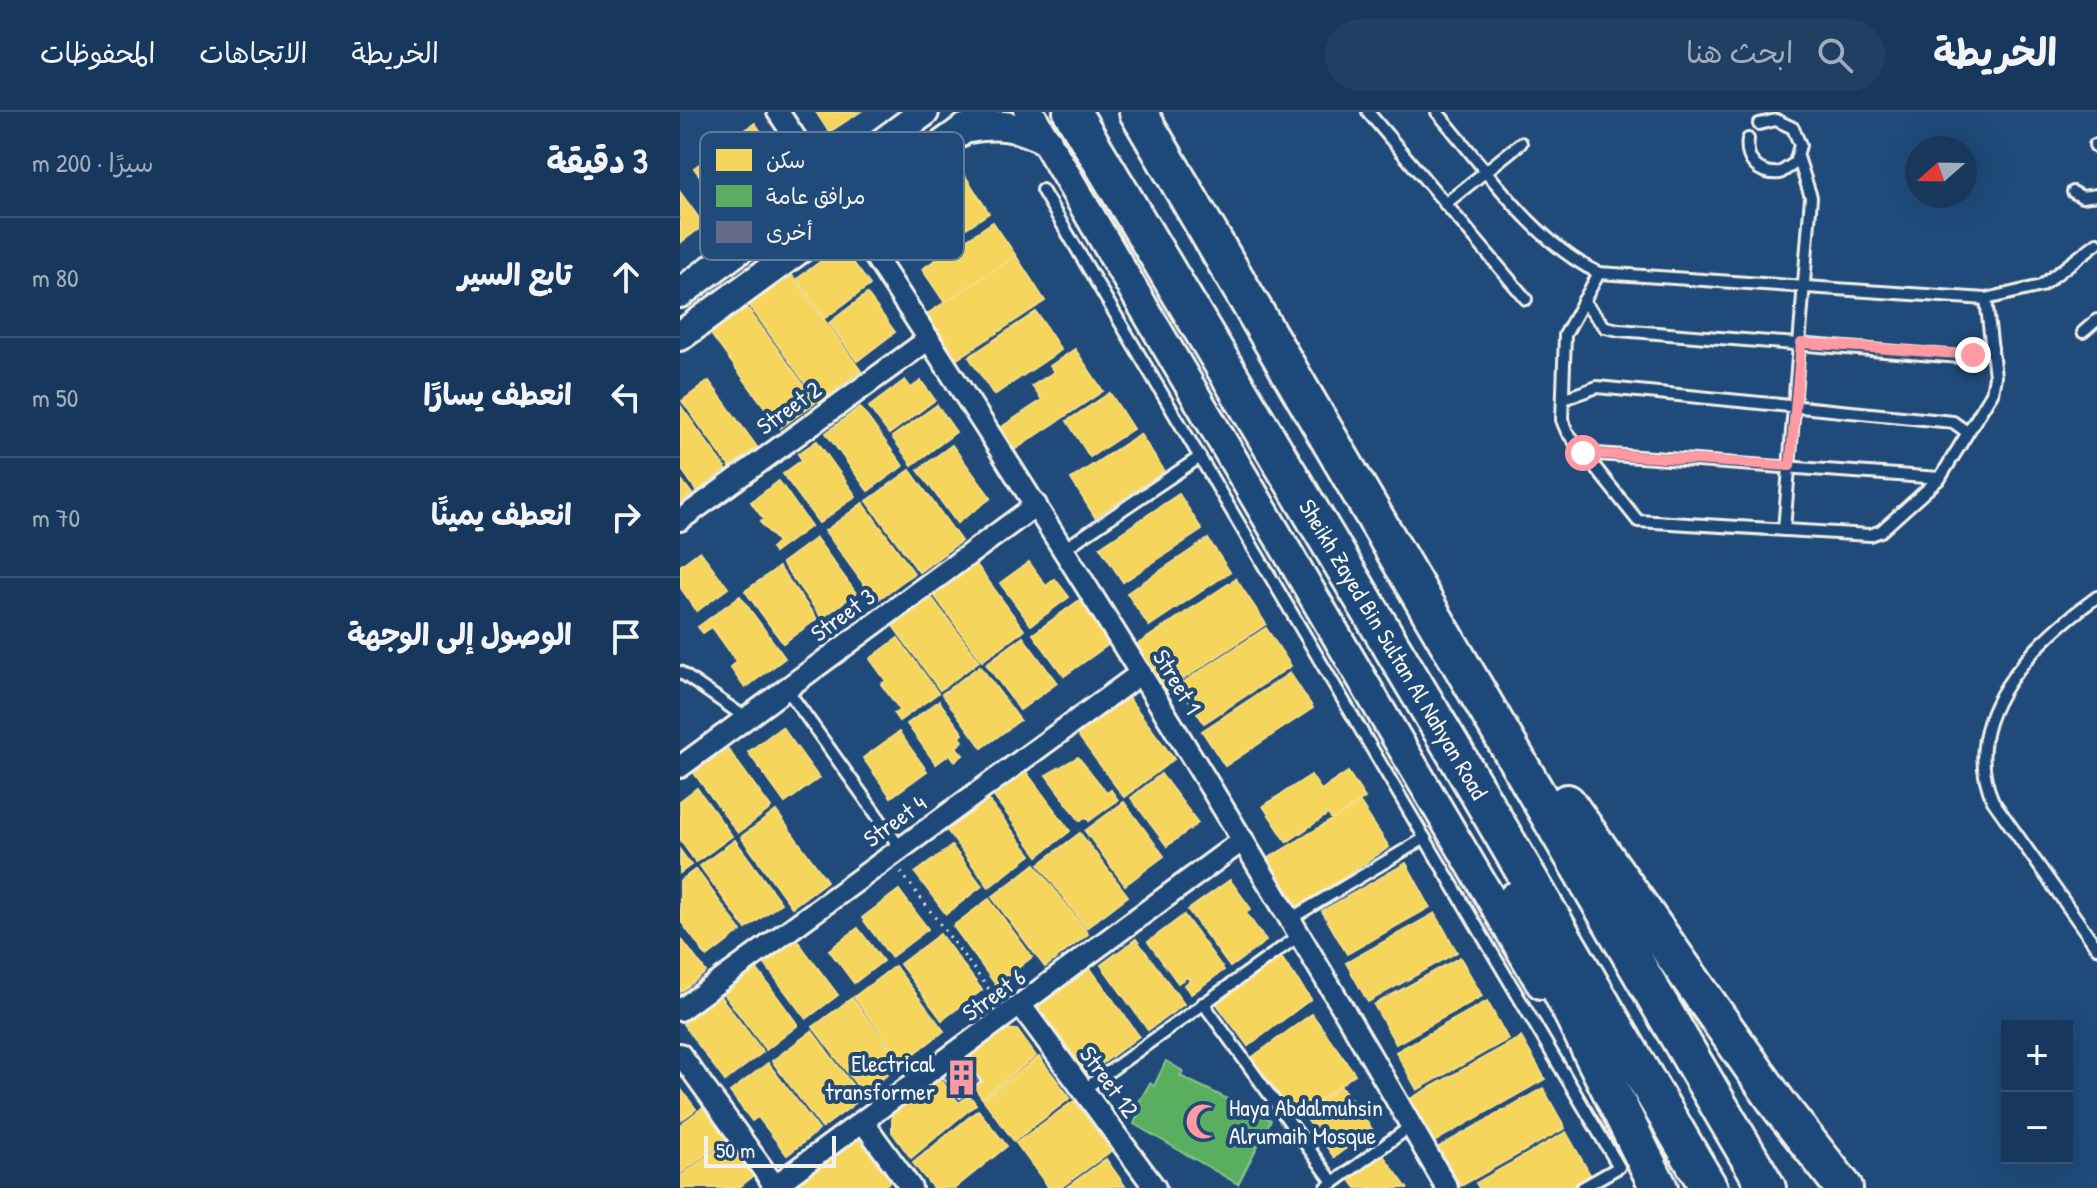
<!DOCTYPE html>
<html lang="ar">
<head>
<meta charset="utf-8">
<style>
	:root { --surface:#17385c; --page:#203f62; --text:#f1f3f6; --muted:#9eacbb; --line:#365272 }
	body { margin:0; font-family:"Patrick Hand","Playpen Sans Arabic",sans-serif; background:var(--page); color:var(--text); direction:rtl }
	.controls { position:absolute; right:24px; bottom:24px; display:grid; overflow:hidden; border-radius:0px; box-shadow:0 8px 32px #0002 }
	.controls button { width:72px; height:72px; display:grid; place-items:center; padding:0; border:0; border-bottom:2px solid var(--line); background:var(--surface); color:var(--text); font:40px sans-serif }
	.compass { position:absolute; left:1225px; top:24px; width:72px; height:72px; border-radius:50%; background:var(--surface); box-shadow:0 8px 32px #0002; rotate:250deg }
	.scale { position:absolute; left:24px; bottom:20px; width:132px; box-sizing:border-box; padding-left:8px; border:4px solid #f4f1e8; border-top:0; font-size:22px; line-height:28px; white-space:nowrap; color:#f4f1e8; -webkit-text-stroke:6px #1f4a7a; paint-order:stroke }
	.stop { position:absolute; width:24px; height:24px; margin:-18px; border:6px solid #ff9aa2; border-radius:50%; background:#fff }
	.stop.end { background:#ff9aa2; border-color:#fff; box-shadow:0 2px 8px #0008 }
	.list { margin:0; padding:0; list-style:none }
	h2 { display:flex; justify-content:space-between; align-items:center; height:104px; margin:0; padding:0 32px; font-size:34px }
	h2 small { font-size:26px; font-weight:400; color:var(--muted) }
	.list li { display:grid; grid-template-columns:52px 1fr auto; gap:24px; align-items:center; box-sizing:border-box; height:120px; padding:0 32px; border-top:2px solid var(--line) }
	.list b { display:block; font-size:30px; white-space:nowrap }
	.list em { font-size:26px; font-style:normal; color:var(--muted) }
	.icon { flex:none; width:44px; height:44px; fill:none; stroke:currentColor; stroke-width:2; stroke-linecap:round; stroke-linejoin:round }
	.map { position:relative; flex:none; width:1417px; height:1076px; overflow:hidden; direction:ltr }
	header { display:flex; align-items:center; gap:48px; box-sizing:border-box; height:112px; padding:0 40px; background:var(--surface); border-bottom:2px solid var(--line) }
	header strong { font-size:38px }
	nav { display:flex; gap:44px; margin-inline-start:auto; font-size:28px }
	.search { width:560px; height:72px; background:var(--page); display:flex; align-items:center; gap:20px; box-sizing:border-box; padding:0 28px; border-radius:44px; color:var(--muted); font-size:30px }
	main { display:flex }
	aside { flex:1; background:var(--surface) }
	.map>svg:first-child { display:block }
	.homes { fill:#f6d55c; stroke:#f5dd86; stroke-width:2 }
	.public { fill:#5aae61; stroke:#88c28a; stroke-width:2 }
	.building { fill:#646b87; stroke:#f4f1e8; stroke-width:2 }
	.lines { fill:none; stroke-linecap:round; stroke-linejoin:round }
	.lane-casing { stroke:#f4f1e8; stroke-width:16 }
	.street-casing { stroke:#f4f1e8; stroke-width:26 }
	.secondary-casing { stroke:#f4f1e8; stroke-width:34 }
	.highway-casing { stroke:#f4f1e8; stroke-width:42 }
	.path { stroke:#f4f1e8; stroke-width:3; stroke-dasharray:2 6; stroke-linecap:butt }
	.lane { stroke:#1f4a7a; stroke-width:10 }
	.street { stroke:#1f4a7a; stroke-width:20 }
	.secondary { stroke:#1f4a7a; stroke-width:28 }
	.highway { stroke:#1f4a7a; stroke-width:36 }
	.route { stroke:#ff9aa2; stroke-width:10 }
	.labels { text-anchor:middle; stroke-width:8; stroke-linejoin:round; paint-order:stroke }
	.street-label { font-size:24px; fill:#f4f1e8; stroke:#1f4a7a }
	.poi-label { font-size:24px; fill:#f4f1e8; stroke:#1f4a7a; text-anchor:end }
	.key { fill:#1f4a7a; stroke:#5f7c9b; stroke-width:2 }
	.key-label { font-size:22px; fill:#f4f1e8 }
</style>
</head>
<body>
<header>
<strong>الخريطة</strong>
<div class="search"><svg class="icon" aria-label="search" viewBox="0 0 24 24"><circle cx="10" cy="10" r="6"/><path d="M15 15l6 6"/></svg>ابحث هنا</div>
<nav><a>الخريطة</a><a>الاتجاهات</a><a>المحفوظات</a></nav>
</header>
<main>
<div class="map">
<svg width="1417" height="1076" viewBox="0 0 1417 1076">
	<rect width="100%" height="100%" fill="#1f4a7a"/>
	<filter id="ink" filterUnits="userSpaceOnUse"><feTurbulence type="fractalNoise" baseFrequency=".0125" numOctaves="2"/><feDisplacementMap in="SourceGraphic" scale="16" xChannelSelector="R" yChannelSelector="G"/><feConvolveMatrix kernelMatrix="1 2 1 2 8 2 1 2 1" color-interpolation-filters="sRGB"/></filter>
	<g filter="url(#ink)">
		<g class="homes">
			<path d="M136,0H180L149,20Z"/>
			<path d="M75,11L96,41L35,85L14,56Z"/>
			<path d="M282,59L309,101L245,143L218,102Z"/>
			<path d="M0,80L24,113L0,131Z"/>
			<path d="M313,110L336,144L265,191L242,157Z"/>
			<path d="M161,134L190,173L145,206L117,167Z"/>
			<path d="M336,144L365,189L277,247L247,202Z"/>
			<path d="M104,152L181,259L139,290L62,183Z"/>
			<path d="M187,182L215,220L177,249L149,211Z"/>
			<path d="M66,194L136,290L100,316L30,221Z"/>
			<path d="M356,200L381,238L314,283L289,245Z"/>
			<path d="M395,237L423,279L334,338L320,316L362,288L352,274L374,260L370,254Z"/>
			<path d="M225,268L231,276L241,269L255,288L209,322L189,295Z"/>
			<path d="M29,269L77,335L50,355L2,289Z"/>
			<path d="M430,281L453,317L410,345L387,309Z"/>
			<path d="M0,293L46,357L17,379L0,355Z"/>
			<path d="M257,293L276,320L232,353L212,325Z"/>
			<path d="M180,295L223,354L188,379L146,321Z"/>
			<path d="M460,322L484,359L415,405L391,367Z"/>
			<path d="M137,329L176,384L139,411L103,362L122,348L118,342Z"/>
			<path d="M272,333L311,386L277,411L238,358Z"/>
			<path d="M230,358L281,429L239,460L187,389Z"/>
			<path d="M0,366L12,382L0,391Z"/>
			<path d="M99,369L131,414L94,441L91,436L98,430L80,410L84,408L71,390Z"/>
			<path d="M499,382L522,418L443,470L420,435Z"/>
			<path d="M183,391L234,461L196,489L145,419Z"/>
			<path d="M136,426L176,481L142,506L102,451Z"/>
			<path d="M528,427L550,460L469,514L447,481Z"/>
			<path d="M20,439L48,476L17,499L0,475V454Z"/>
			<path d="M291,445L344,518L302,549L249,476Z"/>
			<path d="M349,450L366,474L375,467L389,485L351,513L320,471Z"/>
			<path d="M99,455L137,507L103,531L65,479Z"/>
			<path d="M556,467L586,512L485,579L455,534Z"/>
			<path d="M60,484L105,546L65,576L50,555L57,550L32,515L23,521L18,515Z"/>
			<path d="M252,486L299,549L260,578L213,514Z"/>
			<path d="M401,487L432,530L384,564L353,522Z"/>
			<path d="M586,516L611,554L524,611L499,573Z"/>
			<path d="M343,525L377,571L340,598L306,552Z"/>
			<path d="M218,526L258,581L219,609L214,602L220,598L201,572L206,569L190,547Z"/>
			<path d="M300,554L340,608L302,636L262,582Z"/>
			<path d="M610,561L633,596L545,654L522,619Z"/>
			<path d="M447,584L494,647L444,685L397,622Z"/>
			<path d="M259,589L283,622L280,625L283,629L276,635L283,643L275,649L270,642L256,652L227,612Z"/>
			<path d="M102,615L139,666L105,691L68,640Z"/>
			<path d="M219,620L247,659L211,685L183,646Z"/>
			<path d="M48,637L91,696L58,721L14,661Z"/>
			<path d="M398,645L427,681L431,678L438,688L409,709L406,705L400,709L366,663Z"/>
			<path d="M344,657L390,719L358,744L312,682Z"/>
			<path d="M668,660L685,686L652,708L648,702L607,730L583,694L631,663L641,678Z"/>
			<path d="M481,662L518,711L487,734L451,686Z"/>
			<path d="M17,676L52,724L16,750L0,728V689Z"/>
			<path d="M307,686L351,743L309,775L266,717Z"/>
			<path d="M444,690L484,744L445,773L405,719Z"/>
			<path d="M680,691L709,735L619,795L587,747Z"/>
			<path d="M96,699L147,769L112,795L61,725Z"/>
			<path d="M400,721L448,784L406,816L359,752Z"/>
			<path d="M55,728L101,791L66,817L20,754Z"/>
			<path d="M272,734L302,774L266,802L235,761Z"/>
			<path d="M0,738L11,753L0,761Z"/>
			<path d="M726,751L750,795L667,842L642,799Z"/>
			<path d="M355,752L408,822L365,855L312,785Z"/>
			<path d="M16,757L61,819L27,845L0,808V769Z"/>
			<path d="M550,768L571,797L566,801L586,829L550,855L508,798Z"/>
			<path d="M219,778L248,817L211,845L182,806Z"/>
			<path d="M309,787L352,845L316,873L273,814Z"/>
			<path d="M755,801L777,840L688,890L666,851Z"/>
			<path d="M504,803L544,858L511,882L504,873L510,869L507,865L498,871L468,830Z"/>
			<path d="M178,816L203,849L174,871L149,838Z"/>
			<path d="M260,822L302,878L262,908L220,852Z"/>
			<path d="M0,825L26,860L0,880Z"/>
			<path d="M116,827L158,883L126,907L84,851Z"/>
			<path d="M456,827L504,892L468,918L421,853Z"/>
			<path d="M598,841L631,887L568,934L534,888Z"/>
			<path d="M780,845L802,884L716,932L694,893Z"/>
			<path d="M215,854L264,919L223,950L174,885Z"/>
			<path d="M410,856L459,924L408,962L358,894Z"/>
			<path d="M77,857L118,913L86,938L44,882Z"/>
			<path d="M40,884L83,940L45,969L3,912Z"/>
			<path d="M172,886L222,952L183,981L133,915Z"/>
			<path d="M807,889L828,927L737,978L716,940Z"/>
			<path d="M632,902L675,962L615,1006L571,946Z"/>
			<path d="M321,917L337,918L356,944L302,986L295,976L303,970L285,944Z"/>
			<path d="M132,919L182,986L142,1016L92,949Z"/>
			<path d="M841,925L865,967L754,1030L730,987Z"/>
			<path d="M359,945L390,986L334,1029L303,987Z"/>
			<path d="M88,951L139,1018L107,1043L78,1005L72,1009L50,980Z"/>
			<path d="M259,965L279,991L289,983L296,992L231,1046L212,1020V999Z"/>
			<path d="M661,974L692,1017L654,1045L623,1002Z"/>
			<path d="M0,976L16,997L0,1009Z"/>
			<path d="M863,976L885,1016L781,1074L759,1035Z"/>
			<path d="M394,989L431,1039L380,1076H369L336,1031Z"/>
			<path d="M25,994L49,1025L0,1062V1013Z"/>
			<path d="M298,998L327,1034L275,1076H253L233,1051Z"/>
			<path d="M886,1020L911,1064L889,1076H799L796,1071Z"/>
			<path d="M177,1025L211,1069L201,1076H110Z"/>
			<path d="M50,1027L76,1062L58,1076H0V1065Z"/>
			<path d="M700,1039L727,1076H676L667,1064Z"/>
			<path d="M426,1047L445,1074L386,1076Z"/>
		</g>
		<path class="public" d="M486,949L503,959L500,964L591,1008L558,1072L454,1012L458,1002L453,1000L470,971L474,974Z"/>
		<path class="building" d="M282,946L301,969L280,986L261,963Z"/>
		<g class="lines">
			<defs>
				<g id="lane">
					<path d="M688,0L846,187"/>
					<path d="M757,0C803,53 855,132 919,161L1306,187L1361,174L1417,131"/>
					<path d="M1068,27C1065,49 1078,63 1100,61L1115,51L1120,33L1113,16L1096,8L1079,12"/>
					<path d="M1415,33L1417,36"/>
					<path d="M362,78L939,1055L902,1076"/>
					<path d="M1393,80L1402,85L1417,83"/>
					<path d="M765,92L841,31"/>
					<path d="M919,161L885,223L882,308L887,320L958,409L1190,423L1201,419L1260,366L1312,281L1315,264L1306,187"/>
					<path d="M903,189L925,215L939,218L1280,245L1312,236"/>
					<path d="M1403,220L1417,208"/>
					<path d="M883,287L917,275L1273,310L1287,320"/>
					<path d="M903,341L1260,366"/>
					<path d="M1104,418L1131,85L1118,45"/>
					<path d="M384,437L520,345"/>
					<path d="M1417,485C1354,530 1276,606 1313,689L1417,836"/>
					<path d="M0,560L66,606"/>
					<path d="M106,576L221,737"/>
					<path d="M610,807L745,726"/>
					<path d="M523,891L653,1070"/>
					<path d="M403,978L620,823"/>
					<path d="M646,1076L731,1014"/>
				</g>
				<g id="street">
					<path d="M98,0L147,73"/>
					<path d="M167,102C377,421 578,745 767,1076"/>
					<path d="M0,408L249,227"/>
					<path d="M0,655L356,393"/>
					<path d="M342,895L475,1076"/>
					<path d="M0,898L461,561"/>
					<path d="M0,942L95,1074"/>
					<path d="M183,1010L231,1076"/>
					<path d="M92,1076L563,728"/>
				</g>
				<g id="secondary">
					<path d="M349,0L861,872"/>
					<path d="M0,181L244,0"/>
					<path d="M0,224L284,17C317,10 338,13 367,29"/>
				</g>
				<g id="highway">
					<path id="s1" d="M392,0L774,639L1029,1076"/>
					<path d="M458,0L1087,1076"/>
					<path d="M887,691L1101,996L1164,1076"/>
					<path d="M836,788L979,1076"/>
				</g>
			</defs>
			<use href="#lane" class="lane-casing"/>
			<use href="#street" class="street-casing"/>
			<use href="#secondary" class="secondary-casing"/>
			<use href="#highway" class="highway-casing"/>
			<path class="path" d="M221,760L317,888"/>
			<use href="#lane" class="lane"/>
			<use href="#street" class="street"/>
			<use href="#secondary" class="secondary"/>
			<use href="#highway" class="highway"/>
		</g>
	</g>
	<g class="lines" filter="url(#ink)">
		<path class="route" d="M903,341L1110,354L1121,231L1293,243"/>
	</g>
	<defs>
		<symbol id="building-bare" viewBox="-9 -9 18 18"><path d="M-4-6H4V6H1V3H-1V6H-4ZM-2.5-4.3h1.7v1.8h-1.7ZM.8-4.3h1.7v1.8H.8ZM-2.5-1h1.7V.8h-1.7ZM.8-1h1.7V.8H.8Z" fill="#ff9aa2" stroke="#1f4a7a" stroke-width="2.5" paint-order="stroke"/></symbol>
		<symbol id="mosque-bare" viewBox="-9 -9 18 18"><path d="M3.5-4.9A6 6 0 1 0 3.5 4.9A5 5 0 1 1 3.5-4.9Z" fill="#ff9aa2" stroke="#1f4a7a" stroke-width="2.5" paint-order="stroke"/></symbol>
	</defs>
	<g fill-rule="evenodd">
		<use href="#building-bare" x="256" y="940" width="51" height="51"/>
		<use href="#mosque-bare" x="498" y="984" width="51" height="51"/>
	</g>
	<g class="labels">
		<g class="street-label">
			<text transform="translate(109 296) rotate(-36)" y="8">Street 2</text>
			<text transform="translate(163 503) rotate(-36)" y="8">Street 3</text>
			<text dy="8" stroke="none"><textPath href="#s1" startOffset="626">Sheikh Zayed Bin Sultan Al Nahyan Road</textPath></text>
			<text transform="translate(497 570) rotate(59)" y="8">Street 1</text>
			<text transform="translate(215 709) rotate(-36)" y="8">Street 4</text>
			<text transform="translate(314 883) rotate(-36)" y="8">Street 6</text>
			<text transform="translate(429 970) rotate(54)" y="8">Street 12</text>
		</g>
		<g class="poi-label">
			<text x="255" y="960">Electrical<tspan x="255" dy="28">transformer</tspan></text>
			<text x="549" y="1004" text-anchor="start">Haya Abdalmuhsin<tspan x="549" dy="28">Alrumaih Mosque</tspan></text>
		</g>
	</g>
	<rect x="20" y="20" width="264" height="128" rx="12" class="key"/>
	<rect x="36" y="37" width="36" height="22" fill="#f6d55c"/>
	<rect x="36" y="73" width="36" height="22" fill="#5aae61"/>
	<rect x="36" y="109" width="36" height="22" fill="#646b87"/>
	<g class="key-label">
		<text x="86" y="56">سكن</text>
		<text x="86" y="92">مرافق عامة</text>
		<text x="86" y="128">أخرى</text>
	</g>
</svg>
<div class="controls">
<button>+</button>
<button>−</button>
</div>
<svg class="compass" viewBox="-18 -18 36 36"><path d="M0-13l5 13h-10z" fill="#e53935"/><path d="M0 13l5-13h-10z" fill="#9eacbb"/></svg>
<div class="scale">50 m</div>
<div class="stop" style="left:903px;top:341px"></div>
<div class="stop end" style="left:1293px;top:243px"></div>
</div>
<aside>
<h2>3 دقيقة<small>سيرًا · 200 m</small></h2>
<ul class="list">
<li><svg class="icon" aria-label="ahead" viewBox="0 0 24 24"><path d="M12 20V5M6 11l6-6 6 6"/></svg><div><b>تابع السير</b></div><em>80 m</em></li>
<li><svg class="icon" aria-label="left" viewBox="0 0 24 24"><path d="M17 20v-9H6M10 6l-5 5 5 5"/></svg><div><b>انعطف يسارًا</b></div><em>50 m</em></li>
<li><svg class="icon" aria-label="right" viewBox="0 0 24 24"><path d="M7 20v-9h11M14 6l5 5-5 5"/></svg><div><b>انعطف يمينًا</b></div><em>70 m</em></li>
<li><svg class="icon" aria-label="arrive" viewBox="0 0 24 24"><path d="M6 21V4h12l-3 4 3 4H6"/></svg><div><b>الوصول إلى الوجهة</b></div></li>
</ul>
</aside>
</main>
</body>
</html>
